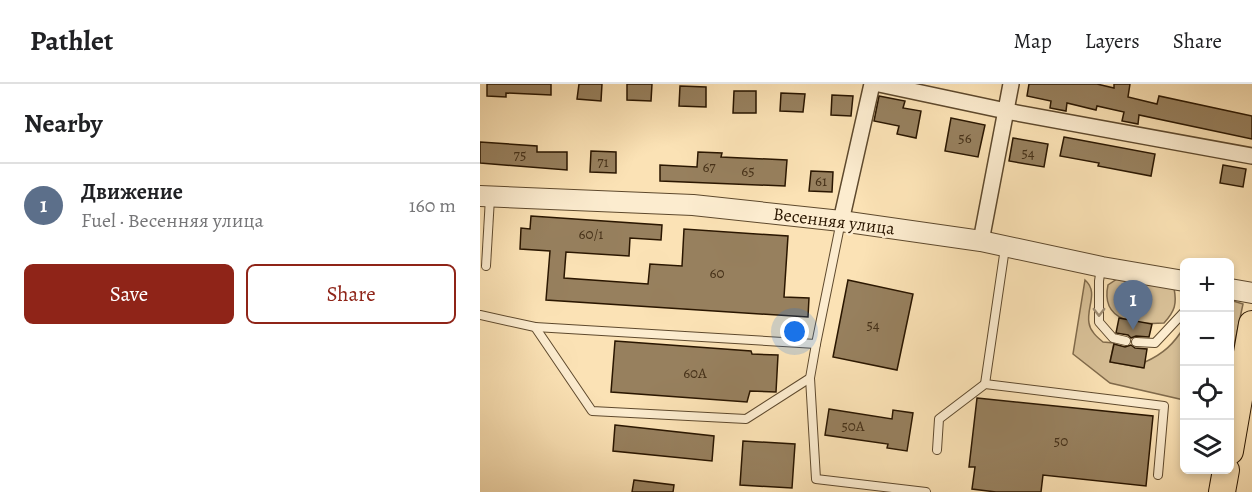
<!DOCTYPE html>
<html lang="en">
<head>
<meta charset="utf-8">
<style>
	:root { --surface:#fff; --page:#f2f2f2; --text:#202124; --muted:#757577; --line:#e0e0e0; --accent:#8f2418 }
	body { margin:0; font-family:Alegreya,serif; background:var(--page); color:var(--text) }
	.controls { position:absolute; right:18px; bottom:18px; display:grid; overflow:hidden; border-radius:9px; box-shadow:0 3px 9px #0003 }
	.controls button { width:54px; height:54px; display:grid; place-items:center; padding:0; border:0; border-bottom:2px solid var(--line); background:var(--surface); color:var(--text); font:30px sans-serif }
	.you { position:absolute; left:315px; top:248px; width:21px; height:21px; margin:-15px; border:4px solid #fff; border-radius:50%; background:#1a73e8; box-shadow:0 0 0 9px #1a73e833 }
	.badge { display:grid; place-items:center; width:39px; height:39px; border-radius:50%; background:var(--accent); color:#fff; font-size:20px; font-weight:700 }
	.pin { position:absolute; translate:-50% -50px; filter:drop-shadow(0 2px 3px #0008) }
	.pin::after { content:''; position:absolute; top:32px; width:21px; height:18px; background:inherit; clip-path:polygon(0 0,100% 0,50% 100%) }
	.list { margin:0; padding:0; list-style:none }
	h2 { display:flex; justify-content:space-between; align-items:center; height:78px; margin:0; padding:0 24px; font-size:26px }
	h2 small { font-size:20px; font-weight:400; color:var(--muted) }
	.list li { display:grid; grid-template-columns:39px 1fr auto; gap:18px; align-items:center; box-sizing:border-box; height:84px; padding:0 24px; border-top:2px solid var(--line) }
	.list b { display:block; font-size:22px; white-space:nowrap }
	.list p { margin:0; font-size:20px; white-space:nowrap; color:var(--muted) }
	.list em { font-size:20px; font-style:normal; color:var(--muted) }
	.actions { display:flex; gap:12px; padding:18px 24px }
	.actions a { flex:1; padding:14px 0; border:2px solid var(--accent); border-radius:9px; text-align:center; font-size:21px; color:var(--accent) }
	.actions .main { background:var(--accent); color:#fff }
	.icon { flex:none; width:33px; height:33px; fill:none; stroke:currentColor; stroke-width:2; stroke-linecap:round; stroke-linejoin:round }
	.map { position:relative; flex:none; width:772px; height:408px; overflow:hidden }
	header { display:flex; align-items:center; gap:36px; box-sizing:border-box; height:84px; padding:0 30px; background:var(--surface); border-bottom:2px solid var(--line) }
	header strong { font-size:28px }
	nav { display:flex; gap:33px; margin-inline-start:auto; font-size:21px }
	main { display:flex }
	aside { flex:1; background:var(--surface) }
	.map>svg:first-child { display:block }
	.green { fill:#d7bf96; stroke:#806a4b; stroke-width:1.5 }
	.building { fill:#97805e; stroke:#2a1600; stroke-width:1.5 }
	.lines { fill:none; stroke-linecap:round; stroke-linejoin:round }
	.service-casing { stroke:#5e492d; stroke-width:10 }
	.minor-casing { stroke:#5e492d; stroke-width:18 }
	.tertiary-casing { stroke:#5e492d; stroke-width:22 }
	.trunk-casing { stroke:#2a1600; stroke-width:28 }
	.service { stroke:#fceccf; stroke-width:8 }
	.minor { stroke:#fceccf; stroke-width:15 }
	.tertiary { stroke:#fceccf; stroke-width:20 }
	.trunk { stroke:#fbe2b5; stroke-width:26 }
	.oneway { stroke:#9e8c72 }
	.labels { text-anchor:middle; stroke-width:5; stroke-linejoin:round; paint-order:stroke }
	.number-label { font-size:15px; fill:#453018 }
	.street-label { font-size:18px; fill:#2a1600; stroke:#fceccf }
</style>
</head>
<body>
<header>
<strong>Pathlet</strong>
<nav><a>Map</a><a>Layers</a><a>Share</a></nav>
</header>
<main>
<aside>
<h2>Nearby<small></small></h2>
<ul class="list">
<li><span class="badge" style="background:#5c6f8a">1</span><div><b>Движение</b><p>Fuel · Весенняя улица</p></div><em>160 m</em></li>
</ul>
<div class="actions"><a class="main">Save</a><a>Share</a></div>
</aside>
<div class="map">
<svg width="772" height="408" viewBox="0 0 772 408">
	<rect width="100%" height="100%" fill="#fbe2b5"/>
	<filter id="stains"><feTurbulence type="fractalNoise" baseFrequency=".00333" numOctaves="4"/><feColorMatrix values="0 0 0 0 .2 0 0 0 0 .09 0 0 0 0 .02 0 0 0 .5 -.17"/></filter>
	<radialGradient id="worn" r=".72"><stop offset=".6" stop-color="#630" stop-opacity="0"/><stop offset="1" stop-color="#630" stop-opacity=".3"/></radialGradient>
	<g class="green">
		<path d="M640,193L694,204C697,220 695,227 684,239C657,241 620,238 628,201Z"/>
		<path d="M605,196C619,208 606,224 609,239C610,247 617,253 623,258L634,259L630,278L663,284L665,278C683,270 694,260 704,243V316L630,299L593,270Z"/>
		<path d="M750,216L763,220L750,281Z"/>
	</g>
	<g class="building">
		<path d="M7,0H71V11L26,9V13L7,12Z"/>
		<path d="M99,0H122L121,17L97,15Z"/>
		<path d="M147,0H172L171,17L147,16Z"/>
		<path d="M549,0H617L634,4V0H650L648,13L677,20L679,12L772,32V55L659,31L658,40L642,37L644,28L617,22L616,26L587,19L586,27L570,24L571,17L547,12Z"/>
		<path d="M200,2L226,3V23L199,22Z"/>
		<path d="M254,7H276V29H253Z"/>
		<path d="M301,9L325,10L323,28L300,27Z"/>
		<path d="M352,11L373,12L371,32L351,31Z"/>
		<path d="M399,12L425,17L423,24L441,27L436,54L417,50L419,42L394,37Z"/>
		<path d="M471,34L505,41L498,73L465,67Z"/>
		<path d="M584,53L675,70L671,92L618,82L619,79L580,72Z"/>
		<path d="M533,54L568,60L564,83L529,77Z"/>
		<path d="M0,58L57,62V68H87V86L0,79Z"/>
		<path d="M111,67L136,68V89L110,88Z"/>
		<path d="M218,68L242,69L241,73L307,76L305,102L180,97V81L217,83Z"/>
		<path d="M743,81L766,85L763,103L740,99Z"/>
		<path d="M331,87L353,88L352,108L329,107Z"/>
		<path d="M51,132L182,141L181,156L150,154L149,172L86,168L84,194L168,200L170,180L202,182L204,145L308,152L304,213L329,214L328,233L66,216L70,167L40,165L41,144L50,145Z"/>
		<path d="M368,196L433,210L417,286L353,273Z"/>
		<path d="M639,234L672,240L669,253L656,252L651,254L648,251L636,249Z"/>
		<path d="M135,257L271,267L272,270L298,271L296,308L270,307L267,318L131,308Z"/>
		<path d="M634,260L645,263L651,261L655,264L667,265L664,284L630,278Z"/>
		<path d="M497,314L673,332L666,402L563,391L561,408H516L492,405L495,383H489Z"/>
		<path d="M349,325L412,335L413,326L433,329L427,367L407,364L408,360L345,351Z"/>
		<path d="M135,341L234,352L232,377L133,367Z"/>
		<path d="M263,357L315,360L312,404L260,401Z"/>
		<path d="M154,396L194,401L193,408H152Z"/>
	</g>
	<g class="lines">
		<defs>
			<g id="service">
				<path d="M6,182L10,114"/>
				<path d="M621,184L619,197V238L633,254L646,257"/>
				<path d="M0,231L55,243L112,327L266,335L330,294L336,260"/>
				<path d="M55,243L336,260L361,137"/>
				<path d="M656,258L675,259L704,228"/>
				<path d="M330,294L336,395L446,408"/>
				<path d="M505,300L525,164"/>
				<path d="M457,366L459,335L505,300L684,322L678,391"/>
			</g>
			<g id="minor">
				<path d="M399,0L526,27L772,72"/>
				<path d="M361,137L392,0"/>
				<path d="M501,157L531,0"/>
			</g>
			<g id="tertiary">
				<path d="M0,112L213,121L361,137L501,157L622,183L704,197"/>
				<path d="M750,205L772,209"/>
			</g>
			<g id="trunk">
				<path d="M750,367L772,240"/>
				<path d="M742,408L746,386"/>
			</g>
		</defs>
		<use href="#service" class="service-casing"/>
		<use href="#minor" class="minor-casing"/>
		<use href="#tertiary" class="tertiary-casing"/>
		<use href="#trunk" class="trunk-casing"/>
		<use href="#service" class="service"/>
		<use href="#minor" class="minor"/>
		<use href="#tertiary" class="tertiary"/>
		<use href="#trunk" class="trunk"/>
	</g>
	<defs><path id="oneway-chevron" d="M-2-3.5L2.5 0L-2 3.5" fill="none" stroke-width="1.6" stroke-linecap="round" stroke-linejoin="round" transform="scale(1.5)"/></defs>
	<use class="oneway" href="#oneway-chevron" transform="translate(619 228) rotate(90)"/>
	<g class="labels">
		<g class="number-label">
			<text x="485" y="59">56</text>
			<text x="548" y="74">54</text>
			<text x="40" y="76">75</text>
			<text x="123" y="83">71</text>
			<text x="229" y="88">67</text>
			<text x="268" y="92">65</text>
			<text x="341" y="102">61</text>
			<text x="111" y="155">60/1</text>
			<text x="237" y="194">60</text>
			<text x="393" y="246">54</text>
			<text x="215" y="294">60А</text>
			<text x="373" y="347">50А</text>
			<text x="581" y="362">50</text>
		</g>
		<g class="street-label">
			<text transform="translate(354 137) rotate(7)" y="6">Весенняя улица</text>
		</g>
	</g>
	<rect width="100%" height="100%" filter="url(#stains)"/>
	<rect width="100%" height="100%" fill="url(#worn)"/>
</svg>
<div class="controls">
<button>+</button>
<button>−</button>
<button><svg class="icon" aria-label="locate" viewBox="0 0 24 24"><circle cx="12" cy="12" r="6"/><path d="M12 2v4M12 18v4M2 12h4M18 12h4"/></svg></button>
<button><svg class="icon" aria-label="layers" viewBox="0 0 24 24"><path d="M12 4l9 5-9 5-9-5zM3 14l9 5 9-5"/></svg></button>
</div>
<div class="you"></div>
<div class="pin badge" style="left:653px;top:246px;background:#5c6f8a">1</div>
</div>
</main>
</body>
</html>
